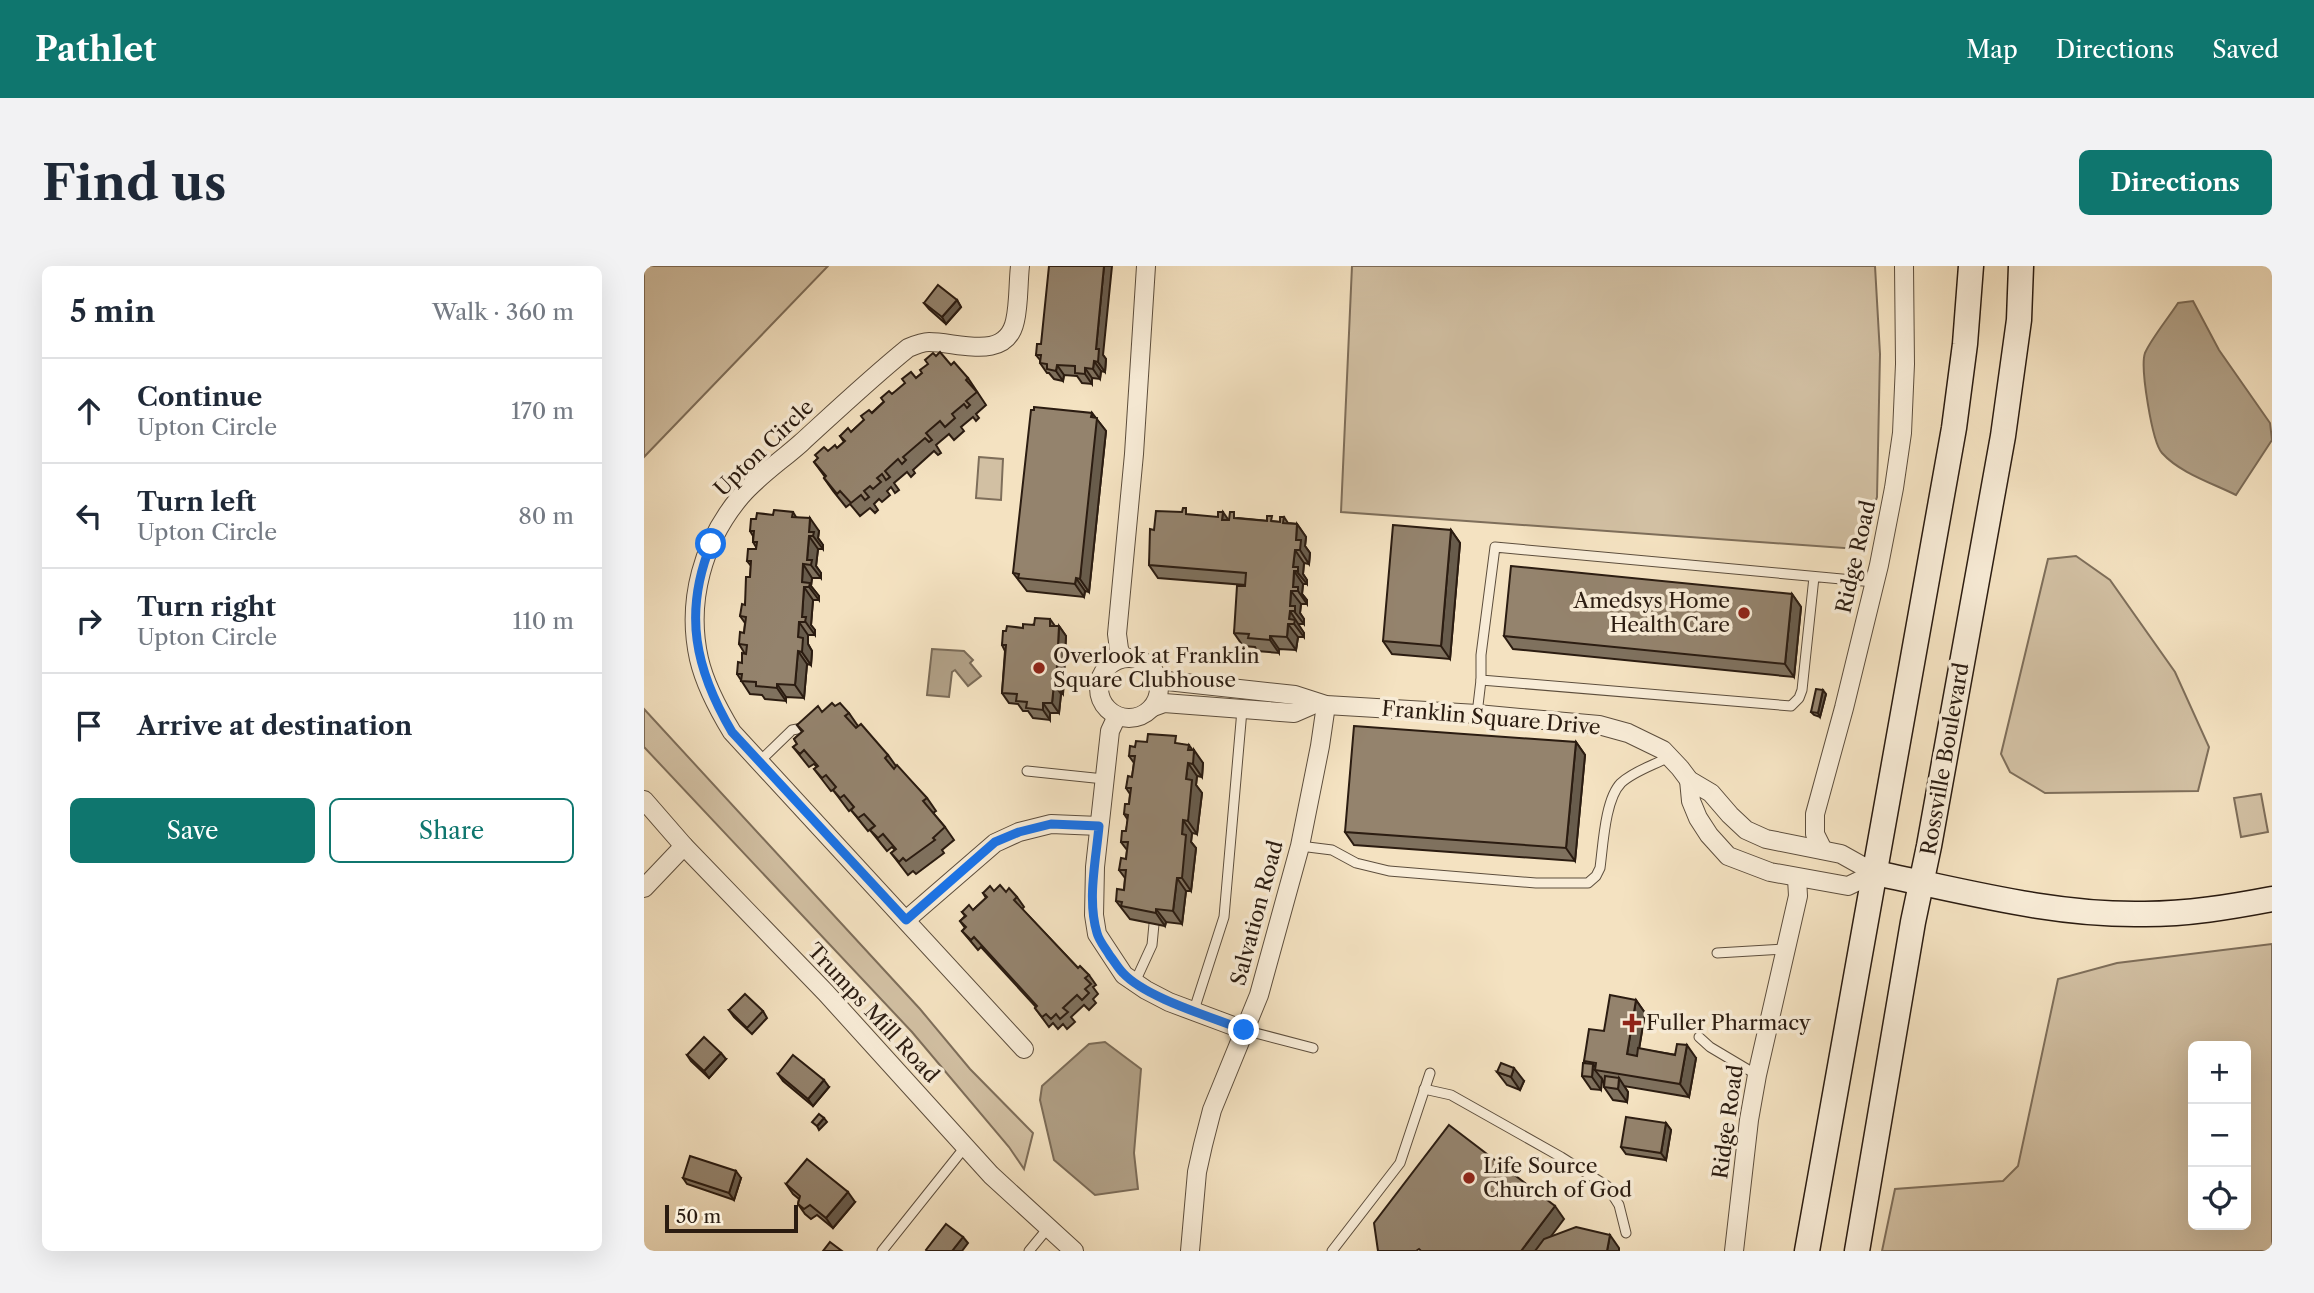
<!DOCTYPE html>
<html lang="en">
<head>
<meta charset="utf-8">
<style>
	:root { --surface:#fff; --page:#f2f2f3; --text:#1f2937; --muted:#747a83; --line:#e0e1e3; --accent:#0f766e }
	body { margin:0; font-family:"Libre Caslon Text",serif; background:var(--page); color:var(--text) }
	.controls { position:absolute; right:21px; bottom:21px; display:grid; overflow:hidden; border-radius:10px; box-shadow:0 7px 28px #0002 }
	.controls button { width:63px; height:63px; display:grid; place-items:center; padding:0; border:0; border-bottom:2px solid var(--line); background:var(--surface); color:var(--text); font:35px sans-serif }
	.scale { position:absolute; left:21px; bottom:18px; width:133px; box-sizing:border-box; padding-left:7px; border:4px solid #2b1c11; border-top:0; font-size:19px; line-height:24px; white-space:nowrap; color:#2b1c11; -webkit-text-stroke:5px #f8ecd7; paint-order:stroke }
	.stop { position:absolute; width:21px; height:21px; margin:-16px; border:5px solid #1a73e8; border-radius:50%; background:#fff }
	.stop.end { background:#1a73e8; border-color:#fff; box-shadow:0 2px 7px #0008 }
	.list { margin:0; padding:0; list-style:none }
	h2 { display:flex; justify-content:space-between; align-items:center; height:91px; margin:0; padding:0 28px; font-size:30px }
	h2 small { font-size:23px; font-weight:400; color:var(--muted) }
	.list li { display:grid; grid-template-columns:46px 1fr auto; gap:21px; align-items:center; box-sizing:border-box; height:105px; padding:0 28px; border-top:2px solid var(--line) }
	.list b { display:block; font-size:26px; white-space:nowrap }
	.list p { margin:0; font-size:23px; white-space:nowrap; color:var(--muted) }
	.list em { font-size:23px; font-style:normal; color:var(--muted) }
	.actions { display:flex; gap:14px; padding:21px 28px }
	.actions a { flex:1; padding:16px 0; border:2px solid var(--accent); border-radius:10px; text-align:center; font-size:24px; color:var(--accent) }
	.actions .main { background:var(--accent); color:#fff }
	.icon { flex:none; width:38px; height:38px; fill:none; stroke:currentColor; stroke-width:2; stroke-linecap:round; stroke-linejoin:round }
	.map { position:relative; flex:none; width:1628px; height:985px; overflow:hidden; border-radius:10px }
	header { display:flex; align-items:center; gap:42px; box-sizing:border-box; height:98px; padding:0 35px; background:var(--accent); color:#fff }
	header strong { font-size:33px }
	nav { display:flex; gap:38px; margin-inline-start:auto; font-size:24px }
	.intro { display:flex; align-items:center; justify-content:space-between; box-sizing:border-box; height:168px; padding:0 42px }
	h1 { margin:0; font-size:49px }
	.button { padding:18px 32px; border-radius:10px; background:var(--accent); color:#fff; font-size:24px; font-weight:700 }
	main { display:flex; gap:42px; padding:0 42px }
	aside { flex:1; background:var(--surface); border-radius:10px; box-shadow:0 7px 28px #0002 }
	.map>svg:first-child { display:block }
	.green { fill:#d2c0a3; stroke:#7e6e5a; stroke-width:2; fill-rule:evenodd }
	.water { fill:#b09f85; stroke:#7b6b57; stroke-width:2 }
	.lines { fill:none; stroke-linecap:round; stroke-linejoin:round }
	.lane-casing { stroke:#5d4e3d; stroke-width:11 }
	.street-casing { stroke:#5d4e3d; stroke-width:20 }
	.secondary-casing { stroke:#2b1c11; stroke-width:27 }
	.lane { stroke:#f8ecd7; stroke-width:9 }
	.street { stroke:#f8ecd7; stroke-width:18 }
	.secondary { stroke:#f8ecd7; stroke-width:24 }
	.wall { fill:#7f715e; stroke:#2b1c11; stroke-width:2 }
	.shaded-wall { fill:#685c4c; stroke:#2b1c11; stroke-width:2 }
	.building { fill:#94836d; stroke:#2b1c11; stroke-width:2 }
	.route { stroke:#1a73e8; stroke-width:9 }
	.poi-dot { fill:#8f2418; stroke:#f8ecd7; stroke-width:2.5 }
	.labels { text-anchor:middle; stroke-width:7; stroke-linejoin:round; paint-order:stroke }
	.street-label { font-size:21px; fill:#2b1c11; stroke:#f8ecd7 }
	.poi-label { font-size:21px; fill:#2b1c11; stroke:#f8ecd7; text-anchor:start }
</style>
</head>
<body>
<header>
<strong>Pathlet</strong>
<nav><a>Map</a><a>Directions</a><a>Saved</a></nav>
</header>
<div class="intro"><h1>Find us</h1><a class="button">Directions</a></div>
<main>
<aside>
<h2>5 min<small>Walk · 360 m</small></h2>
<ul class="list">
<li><svg class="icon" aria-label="ahead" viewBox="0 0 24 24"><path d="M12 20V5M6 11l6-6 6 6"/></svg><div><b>Continue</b><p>Upton Circle</p></div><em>170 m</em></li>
<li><svg class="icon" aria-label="left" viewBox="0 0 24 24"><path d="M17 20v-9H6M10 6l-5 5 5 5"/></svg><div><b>Turn left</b><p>Upton Circle</p></div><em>80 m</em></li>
<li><svg class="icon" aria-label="right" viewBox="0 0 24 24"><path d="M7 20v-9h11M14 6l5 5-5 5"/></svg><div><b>Turn right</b><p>Upton Circle</p></div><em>110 m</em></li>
<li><svg class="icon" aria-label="arrive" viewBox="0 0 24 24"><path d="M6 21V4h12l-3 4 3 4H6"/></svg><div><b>Arrive at destination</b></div></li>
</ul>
<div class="actions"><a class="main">Save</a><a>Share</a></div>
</aside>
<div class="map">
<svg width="1628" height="985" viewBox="0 0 1628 985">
	<rect width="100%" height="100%" fill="#f4e2c1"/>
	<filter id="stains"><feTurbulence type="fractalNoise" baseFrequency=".00286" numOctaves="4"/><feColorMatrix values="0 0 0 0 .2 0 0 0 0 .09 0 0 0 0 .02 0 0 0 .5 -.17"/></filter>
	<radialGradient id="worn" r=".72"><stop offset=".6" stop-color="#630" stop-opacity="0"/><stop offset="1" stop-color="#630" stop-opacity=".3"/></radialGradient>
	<g class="green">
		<path d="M0,0H184L0,191Z"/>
		<path d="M708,0H1231L1236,88L1233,231L1214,283L697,246Z"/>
		<path d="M335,191L359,193L357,234L332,232Z"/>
		<path d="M1432,290L1466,314L1531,406L1565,481L1554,525L1401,527L1366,506L1357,488L1404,293Z"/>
		<path d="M0,443L276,743L326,803L389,867L380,903L365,881L268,766L0,481Z"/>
		<path d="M1617,528L1624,566L1597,571L1590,532Z"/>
		<path d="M1628,678V985H1238L1251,923L1359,915L1374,900L1414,713L1473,697ZM1549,780H1602V959H1549Z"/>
	</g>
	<g class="water">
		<path d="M1549,35L1575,84L1626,157L1628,174L1592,229C1568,217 1536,207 1518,187C1508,176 1496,101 1501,87C1507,73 1525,51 1534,37Z"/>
		<path d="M288,383L320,385L329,394L326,397L337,410L324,420L311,404L308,406L305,431L283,429Z"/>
		<path d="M461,776L497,803L490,887L494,923L451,929L410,894L396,834L398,820L445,778Z"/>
	</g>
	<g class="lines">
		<defs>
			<g id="lane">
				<path d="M1170,311L1158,424L1155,432L1147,440L837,414V389L851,281L1230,316"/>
				<path d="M833,448L837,414"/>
				<path d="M116,495L148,464L164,461"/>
				<path d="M383,505L460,513"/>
				<path d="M656,580L688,584L712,597L745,605L892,617H944L952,610L956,602C959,580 961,533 977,517C990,505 1010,499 1025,491"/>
				<path d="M1073,687L1142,683"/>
				<path d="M491,716L508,679L510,658"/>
				<path d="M550,744L580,651L598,444"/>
				<path d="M600,764L669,782"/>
				<path d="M1055,771L1066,781L1113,809"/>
				<path d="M780,823L807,829L917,891L963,920L975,939L982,967"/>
				<path d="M238,985L321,881"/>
				<path d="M385,985L404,962"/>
				<path d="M688,985L756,897L786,807"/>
			</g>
			<g id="street">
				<path d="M376,0C374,18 375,38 371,55C362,96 314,76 285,76C278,76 271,79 264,82C227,112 192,145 157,177C138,194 113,211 97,230C59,275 42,335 55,393C61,419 74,443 88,466L380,783"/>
				<circle cx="485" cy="422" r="30"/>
				<path d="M479,392L475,383L473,368L490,188L502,0"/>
				<path d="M514,412L523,415L651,429L682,439L833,448L955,459L984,467L1019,484L1036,502L1045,514L1067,527L1086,549L1102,564L1122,573L1197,588L1231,607"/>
				<path d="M509,441L520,437L650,447L673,437"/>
				<path d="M473,450L466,465L451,601L450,649L453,668L480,709L502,724L525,736L600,764"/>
				<path d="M1045,514L1047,535L1054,552L1065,569L1084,590L1126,606L1204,620L1231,607"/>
				<path d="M0,534L40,580L182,727L347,909L430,985"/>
				<path d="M1179,584L1171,568V548L1200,442L1235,299L1250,222L1258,167L1261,98L1260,0"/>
				<path d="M0,622L40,580"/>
				<path d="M262,654L351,577L375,566L407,558L455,560"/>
				<path d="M546,985L553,906L559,879L568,844L615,729L656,580L676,480L682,439"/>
				<path d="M1090,985L1105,854L1113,809L1154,630L1153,612"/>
			</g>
			<g id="secondary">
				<path d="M1231,607C1320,625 1410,650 1501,648C1544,648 1586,641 1628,633"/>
				<path d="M1163,985L1310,162L1321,78L1327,0"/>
				<path d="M1213,985L1269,656L1285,580L1359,170L1375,54L1377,0"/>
			</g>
		</defs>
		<use href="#lane" class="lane-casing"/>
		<use href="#street" class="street-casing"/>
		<use href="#secondary" class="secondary-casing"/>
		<use href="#lane" class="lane"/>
		<use href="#street" class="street"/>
		<use href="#secondary" class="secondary"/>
	</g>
	<g class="wall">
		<path d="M313,34L317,41L302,58L285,43L280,37Z"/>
		<path d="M397,78L459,89L462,93L461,106L457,105L456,113L448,112V118L438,117L433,110L420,109L419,115L410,113L405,107H403L396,97V94L392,89Z"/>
		<path d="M292,90L307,99L324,112L342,139L332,148L335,152L332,155L329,151L317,161L320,165L310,174L305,168L292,179L297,187L294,189L290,185L269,204L271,207L267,211L263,206L250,217L255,224L251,227L247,221L243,225L246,229L238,236L235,233L230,238L234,244L231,247L226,242L216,250L206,238L202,241L189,225L180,212L181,211L170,196L184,185L193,182L200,176L196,170L207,166L248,128L272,112L278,107Z"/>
		<path d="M448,147L462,165L445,326L441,325L440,331L383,325L369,307Z"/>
		<path d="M149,246L152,251L175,265L174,272L179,279V283H174L172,300L177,307V312H168L167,320L175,330V334H169L167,359L171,364V369H164V378L168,385L167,399L163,398L160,432L142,431V435L121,433L118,429L106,428L93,408L101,388L95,378L100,367L101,357L96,350L101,339L106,311L107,300L103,295L112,283V281L109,276V270L106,265L112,253L129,249Z"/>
		<path d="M547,249L584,254L594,252L636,256L640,251L644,257L653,258L662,271L661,280L666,287L665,298L660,297L659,308L663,314V318H659L658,328L663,334V338H657L656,347L660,353V358H655V360L660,367V371H654L652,384L635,383V387L613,385L611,381L599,380L590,367L601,319L514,312L505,299L510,264Z"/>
		<path d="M807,264L816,277L806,393L748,388L739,375Z"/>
		<path d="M1148,328L1157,341L1150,411L869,383L860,370Z"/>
		<path d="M406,353L411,360H415L422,370L419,428H417L415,447H406V454L389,452L384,445H379L374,438L365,437L358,427L361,385L358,379L362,365L379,362Z"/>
		<path d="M1182,428L1176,451L1170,449L1167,446Z"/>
		<path d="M191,440L205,447L214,460L244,489L252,500L283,532L292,545L289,547L301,561L310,574L298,584L300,587L272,608L269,605L264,609L247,587L251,584L248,581L243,585L226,564L229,561L224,565L207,544L209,542L205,545L189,524L187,525L180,516L170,503L173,501L170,498L165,501L149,481L153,478L150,473L158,466L153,459Z"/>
		<path d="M503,476L537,478L548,484L559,497L558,511L553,510L552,519L558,527L553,568L548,567L547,576L552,582L547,625H542L538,658L522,656L521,660L486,653L472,635L480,624L481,612L475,604L482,593L483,584L477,576L482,565L484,554L480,548L485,538L486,528L482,522L488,511L490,497L485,490Z"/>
		<path d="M932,476L941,489L931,595L710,579L701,566Z"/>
		<path d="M350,625L362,626L373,631L380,641L378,643L434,702L445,709L452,719L449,721L454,728L449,733L452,737L445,744L440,739L427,751L431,756L423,763L419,758L414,763L409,757L405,761L391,742L392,741L337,681L334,684L318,665L321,662L316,655L321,650L318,646L329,644L342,632L339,627Z"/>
		<path d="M992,734L1001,747L995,783L1052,792L1045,831L980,820L984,826L983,836L969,834L960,821V817L958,813L957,824L947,823L938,810L941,797L940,795L960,765Z"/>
		<path d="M85,744L119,745L123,752L108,768L90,751Z"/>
		<path d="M43,789L82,793L65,812L47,795Z"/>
		<path d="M853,806L880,815L876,824L863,819Z"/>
		<path d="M134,808L185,821L169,840L139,815Z"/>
		<path d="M1022,857L1027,864L1022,894L982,888L977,881Z"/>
		<path d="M39,912H97L90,934L43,918Z"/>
		<path d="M142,918L211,936L189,962L173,949L167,953L161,948L154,938L155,933L149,928Z"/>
	</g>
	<g class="shaded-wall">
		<path d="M460,0H468L459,89L462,93L461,106L454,96L452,83Z"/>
		<path d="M313,34L317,41L302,58L298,51Z"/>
		<path d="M450,95L457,105L456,113L449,103Z"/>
		<path d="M413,99L420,109L419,115L412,105Z"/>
		<path d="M441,102L448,112V118L441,108Z"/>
		<path d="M448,147L462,165L445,326L436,313Z"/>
		<path d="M579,246L588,259L578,254Z"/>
		<path d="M166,252L175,265L174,272L179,279V283L169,270L165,266Z"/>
		<path d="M653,258L662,271L661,280L666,287L665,298L656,284L652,274Z"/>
		<path d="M807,264L816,277L806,393L797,380Z"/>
		<path d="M165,270L174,283L172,300L177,307V312L163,294Z"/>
		<path d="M651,284L660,297L659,308L663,314V318L649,301Z"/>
		<path d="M159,298L168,312L167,320L175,330V334L165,321L158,316Z"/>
		<path d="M650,305L659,318L658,328L663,334V338L654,325L649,321Z"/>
		<path d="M432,312L441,325L440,331L431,318Z"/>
		<path d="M160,321L169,334L167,359L171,364V369L158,351Z"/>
		<path d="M647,325L657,338L656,347L660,353V358L646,340Z"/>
		<path d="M1148,328L1157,341L1150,411L1141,398Z"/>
		<path d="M646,345L660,367V371L650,358L645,353Z"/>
		<path d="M155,356L164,369V378L168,385L167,399L158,386L154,371Z"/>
		<path d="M644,358L654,371L652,384L643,371Z"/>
		<path d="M415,360L422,370L419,428L412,418Z"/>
		<path d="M626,370L635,383V387L626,374Z"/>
		<path d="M154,385L163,398L160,432L151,419Z"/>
		<path d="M133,418L142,431V435L133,422Z"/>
		<path d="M410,418L417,428L415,447L408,437Z"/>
		<path d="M1179,424L1182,428L1176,451L1174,447Z"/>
		<path d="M399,437L406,447V454L399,444Z"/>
		<path d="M932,476L941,489L931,595L922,582Z"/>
		<path d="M545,479L550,486V484L559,497L558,511L549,498L544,484Z"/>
		<path d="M544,497L553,510L552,519L558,527L553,568L544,555L542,513Z"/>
		<path d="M539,554L548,567L547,576L552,582L547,625L538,612V568Z"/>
		<path d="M533,612L542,625L538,658L529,645Z"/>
		<path d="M512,643L522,656L521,660L512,647Z"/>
		<path d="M992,734L1001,747L992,801L983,788Z"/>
		<path d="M1043,779L1052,792L1045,831L1036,818Z"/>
		<path d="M77,787L82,793L65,812L60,805Z"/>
		<path d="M949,798L954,804H951L958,813L957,824L948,811Z"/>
		<path d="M870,802L880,815L876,824L867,811Z"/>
		<path d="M975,812L984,826L983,836L974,823Z"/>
		<path d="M180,814L185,821L169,840L164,833Z"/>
		<path d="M180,852L183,856L175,864L173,860Z"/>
		<path d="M1022,857L1027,864L1022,894L1017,887Z"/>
		<path d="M92,905L97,912L90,934L85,927Z"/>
		<path d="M204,926L211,936L189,962L182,952Z"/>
		<path d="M911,940L920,953L896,985H877Z"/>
		<path d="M966,969L975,982V985H963Z"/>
		<path d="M319,971L324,977L318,985H308Z"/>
	</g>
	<g class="building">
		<path d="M405,0H460L452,83H455L454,96L450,95L449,103L441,102V108L431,107V100L413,99L412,105L403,103V98L396,97L397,89H392L393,78H397Z"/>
		<path d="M294,19L313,34L298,51L280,37Z"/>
		<path d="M296,86L307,99L310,96L324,112L322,114L333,126L322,135L326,139L323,142L320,138L308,148L311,152L301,161L296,155L282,167L288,174L285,176L281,172L259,191L262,194L258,198L254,193L241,205L246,211L242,214L238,208L233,212L237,216L229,223L226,220L220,225L225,231L221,234L217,229L207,237L196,225L193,228L180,212L182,210L170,196L174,192L171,189L180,181L184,185L191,179L193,182L201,175L196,170L204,162L207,166L220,154L217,150L225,144L228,147L240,136L237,132L245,125L248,128L261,117L258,113L267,106L272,112L278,107L276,104L284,98L281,94L289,87L292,90Z"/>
		<path d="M390,141L448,147L447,151L453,152L436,313L432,312L431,318L374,312L375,308L369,307L387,144H390Z"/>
		<path d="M539,242H542V248L574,251V246H579L578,254H585L586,246H590V252L623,255V250H628L627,255L636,256V251H640L639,257L653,258L652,274H657L656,284H651L649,301H654V305H650L649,321H654V325H647L646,340H651V345H646L645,353L651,354L650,358H644L643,371L626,370V374L604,372L605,368L590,367L593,320H601L602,307L505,299L506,263L510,264L512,245L538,246Z"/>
		<path d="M130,244L149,246L148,251L166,252L165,266H170L169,270H165L163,294H168L167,299L159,298L158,316L166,317L165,321H160L158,351H162L161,356H155L154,371L159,372L158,386L154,385L151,419L133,418V422L112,420V416L97,415L98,408H93L94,396L98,397V387L102,388L103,379L95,378L96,366L100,367L102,351L96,350L98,338L101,339L102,311H106L107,295H103L104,283H112L113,276H109L110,265H106L107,253H112L113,247L129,249Z"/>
		<path d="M749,259L807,264L797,380L739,375Z"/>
		<path d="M867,300L1148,328L1141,398L860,370Z"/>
		<path d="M391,352L406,353V360H415L412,418H410L408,437H399V444L382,442L383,436L372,435L373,428L358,427L362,379H358L359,365H362L363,360L379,362V358L390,359Z"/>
		<path d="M1172,423L1179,424L1174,447L1167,446Z"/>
		<path d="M188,437L191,440L196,437L205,447L201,450L212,462L217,458L244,489L241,492L250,503L253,499L283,532L279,535L301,561L289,572L291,574L262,595L259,592L255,596L247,587L252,583L239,568L234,572L226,564L231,560L220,548L214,552L207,544L210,541L200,529L196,532L189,524L192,521L182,509L178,512L170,503L174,500L160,484L156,488L149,481L153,478L150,473L159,465L153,459L174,440L178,446Z"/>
		<path d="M710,460L932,476L922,582L701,566Z"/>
		<path d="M504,468L532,470L531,477L545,479L544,484H550L549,498L544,497L542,513L548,514L544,555L539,554L538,568L542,569L538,612H533L529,645L512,643V647L477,640L478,636L472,635L473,623L480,624L482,604H475L477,592L482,593L484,576H477L478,565H482L484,549L480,548L481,538H485L487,522H482L484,510L488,511L491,490H485L486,480L491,481L492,475L503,476Z"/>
		<path d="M356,619L362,626L365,622L373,631L370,634L434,702L436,700L445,709L441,712L447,718L441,723L445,727L438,734L433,729L419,742L424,746L416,753L412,748L407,753L402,748L398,751L391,742L393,740L330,671L327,674L318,665L322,661L316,655L322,650L318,646L325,639L329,644L343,631L339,627L346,620L350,625Z"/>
		<path d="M101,728L119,745L103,762L85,744Z"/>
		<path d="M966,729L992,734L983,788L993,790L994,782L1031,789L1033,778L1043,779L1036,818L951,804L952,797L940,795L945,763L960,765Z"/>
		<path d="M60,771L77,787L60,805L43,789Z"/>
		<path d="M149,789L180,814L164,833L134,808Z"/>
		<path d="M857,797L870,802L867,811L853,806Z"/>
		<path d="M939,797L949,798L948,811L938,810Z"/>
		<path d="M961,810L975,812L974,823L960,821Z"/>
		<path d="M175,848L180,852L173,860L168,856Z"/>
		<path d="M982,851L1022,857L1017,887L977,881Z"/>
		<path d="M805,859L911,940L877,985H777L775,983L772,985H734L730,957Z"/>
		<path d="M46,890L92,905L85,927L39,912Z"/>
		<path d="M163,893L204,926L182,952L166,939L160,943L154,938L156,930L142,918Z"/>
		<path d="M302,958L319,971L308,985H283L282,984Z"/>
		<path d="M932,961L966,969L963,985H891L900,973Z"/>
		<path d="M186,976L198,985H179Z"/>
	</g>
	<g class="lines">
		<path class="route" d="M67,278C39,347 51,403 88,466L262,654L351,576L375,566L407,558L455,560C452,594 443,634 453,667C455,675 462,683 466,690C471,696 474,702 479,707C502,732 568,751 600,764"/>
	</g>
	<g class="poi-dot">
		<circle cx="1100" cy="347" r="7"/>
		<circle cx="395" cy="402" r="7"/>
		<path d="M984.5 746.5h7v7h7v7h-7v7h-7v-7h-7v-7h7z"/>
		<circle cx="825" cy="912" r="7"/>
	</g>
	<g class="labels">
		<g class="street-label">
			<text transform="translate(120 182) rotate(-44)" y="7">Upton Circle</text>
			<text transform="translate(1212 291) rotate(-77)" y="7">Ridge Road</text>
			<text transform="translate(847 452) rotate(5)" y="7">Franklin Square Drive</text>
			<text transform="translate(1301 493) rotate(-80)" y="7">Rossville Boulevard</text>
			<text transform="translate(613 647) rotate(-75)" y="7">Salvation Road</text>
			<text transform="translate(229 747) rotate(47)" y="7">Trumps Mill Road</text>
			<text transform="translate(1084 856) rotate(-82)" y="7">Ridge Road</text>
		</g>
		<g class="poi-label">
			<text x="1086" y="342" text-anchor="end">Amedsys Home<tspan x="1086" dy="24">Health Care</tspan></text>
			<text x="409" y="397">Overlook at Franklin<tspan x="409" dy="24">Square Clubhouse</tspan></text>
			<text x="1002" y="764">Fuller Pharmacy</text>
			<text x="839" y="907">Life Source<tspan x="839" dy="24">Church of God</tspan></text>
		</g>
	</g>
	<rect width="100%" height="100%" filter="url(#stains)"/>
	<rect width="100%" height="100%" fill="url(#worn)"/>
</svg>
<div class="controls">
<button>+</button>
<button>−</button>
<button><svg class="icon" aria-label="locate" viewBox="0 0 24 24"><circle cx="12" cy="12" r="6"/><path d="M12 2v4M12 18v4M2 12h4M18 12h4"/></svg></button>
</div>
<div class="scale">50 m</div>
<div class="stop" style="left:67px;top:278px"></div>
<div class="stop end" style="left:600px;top:764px"></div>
</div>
</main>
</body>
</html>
